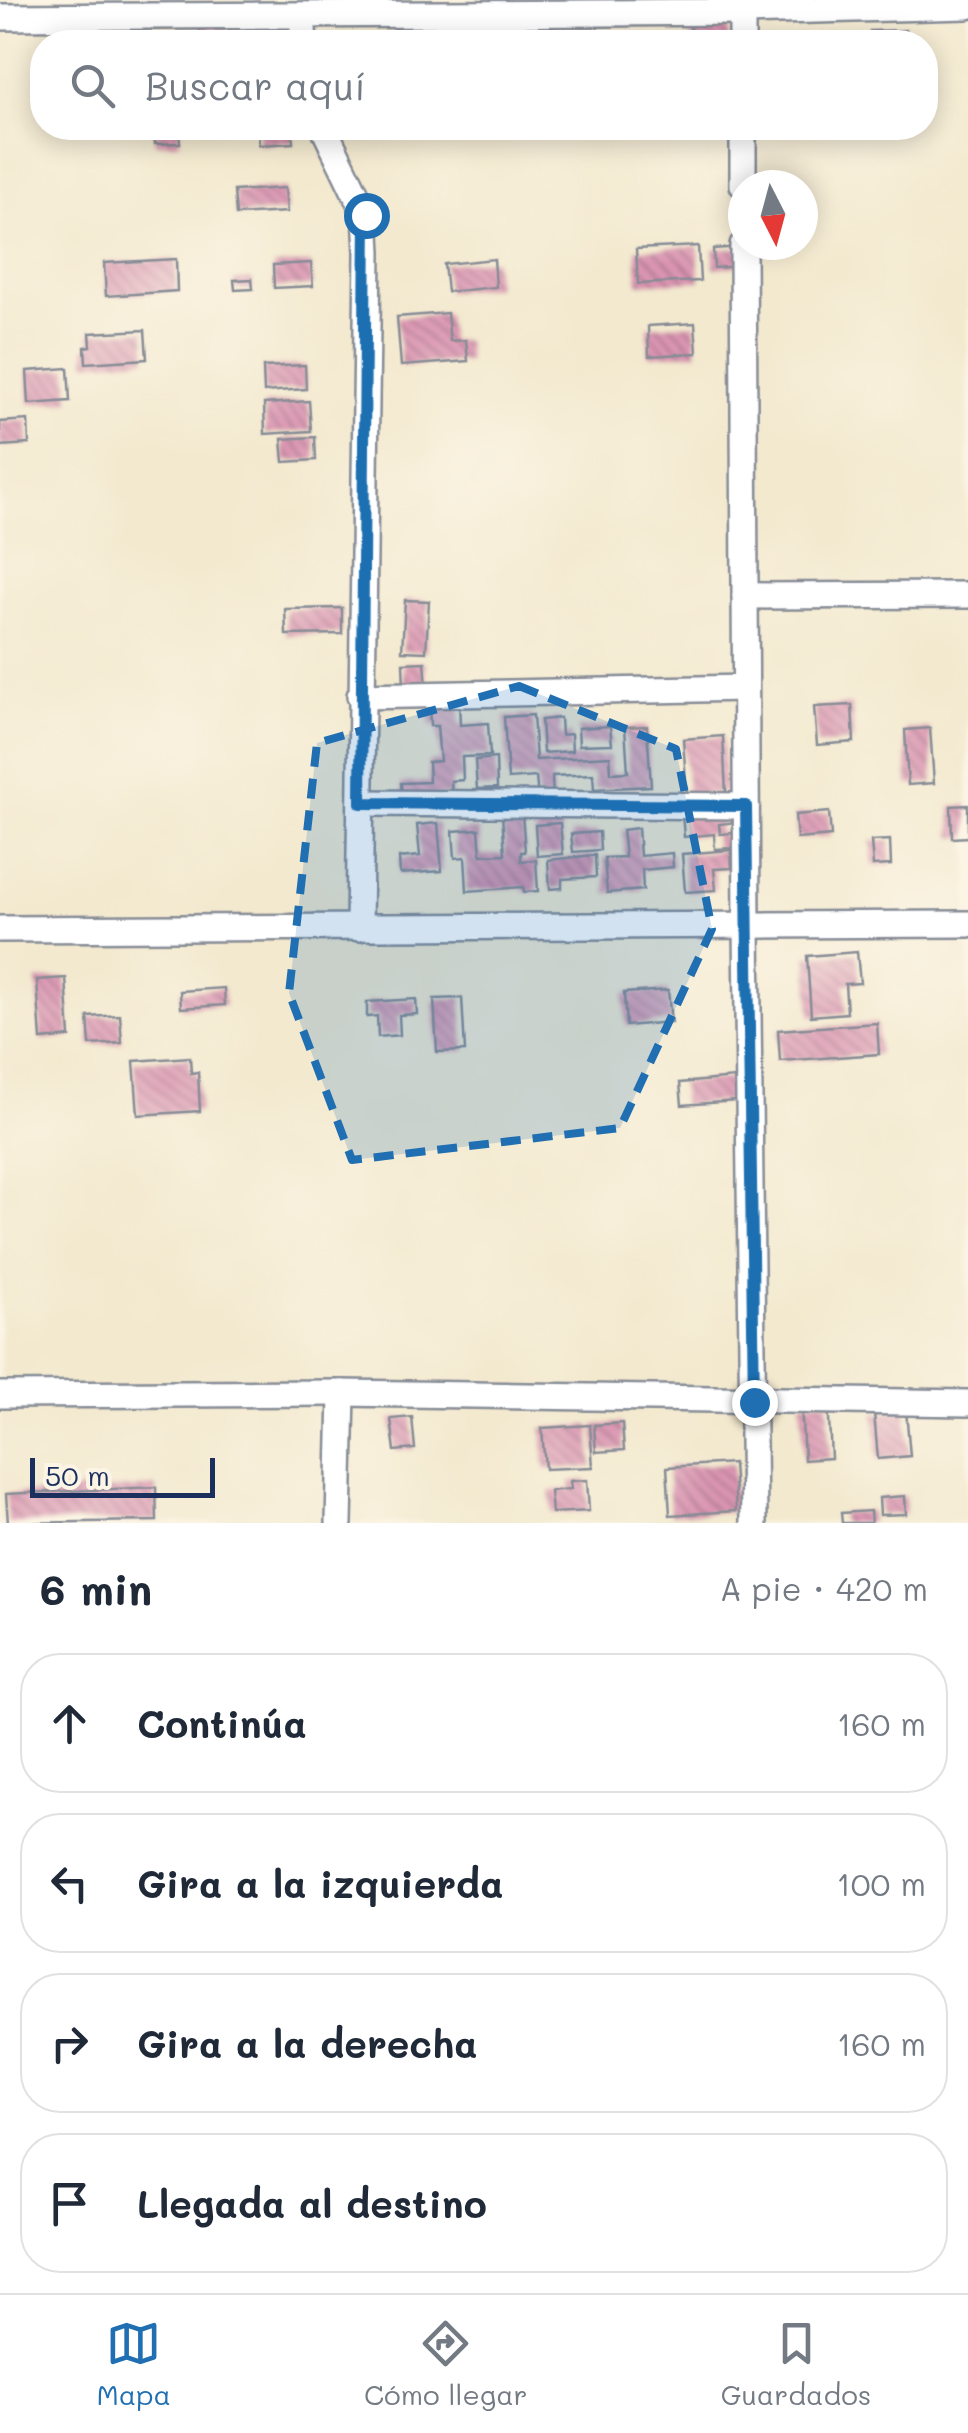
<!DOCTYPE html>
<html lang="es">
<head>
<meta charset="utf-8">
<style>
	:root { --surface:#fff; --page:#f2f2f3; --text:#1f2937; --muted:#747a83; --line:#e0e1e3; --accent:#1f6fb2 }
	body { margin:0; font-family:Mali,sans-serif; background:var(--page); color:var(--text) }
	.compass { position:absolute; left:728px; top:170px; width:90px; height:90px; border-radius:50%; background:var(--surface); box-shadow:0 5px 25px #0003; rotate:174deg }
	.scale { position:absolute; left:30px; bottom:25px; width:185px; box-sizing:border-box; padding-left:10px; border:5px solid #1b2f5e; border-top:0; font-size:28px; line-height:35px; white-space:nowrap; color:#1b2f5e; -webkit-text-stroke:8px #fcf5e5; paint-order:stroke }
	.stop { position:absolute; width:30px; height:30px; margin:-22px; border:8px solid #1f6fb2; border-radius:50%; background:#fff }
	.stop.end { background:#1f6fb2; border-color:#fff; box-shadow:0 2px 10px #0008 }
	.list { margin:0; padding:0; list-style:none }
	h2 { display:flex; justify-content:space-between; align-items:center; height:130px; margin:0; padding:0 40px; font-size:42px }
	h2 small { font-size:32px; font-weight:400; color:var(--muted) }
	.list li { display:grid; grid-template-columns:65px 1fr auto; gap:30px; align-items:center; box-sizing:border-box; height:140px; margin:0 20px 20px; padding:0 20px; border:2px solid var(--line); border-radius:40px }
	.list b { display:block; font-size:38px; white-space:nowrap }
	.list em { font-size:32px; font-style:normal; color:var(--muted) }
	.icon { flex:none; width:55px; height:55px; fill:none; stroke:currentColor; stroke-width:2; stroke-linecap:round; stroke-linejoin:round }
	.map { position:relative; flex:none; width:968px; height:1523px; overflow:hidden }
	.search { position:absolute; background:var(--surface); box-shadow:0 5px 25px #0003; left:30px; right:30px; top:30px; height:110px; display:flex; align-items:center; gap:25px; box-sizing:border-box; padding:0 35px; border-radius:40px; color:var(--muted); font-size:38px }
	.sheet { height:770px; background:var(--surface) }
	nav { display:flex; justify-content:space-around; align-items:center; box-sizing:border-box; height:140px; border-top:2px solid var(--line); background:var(--surface); font-size:28px; color:var(--muted) }
	nav a { display:grid; justify-items:center; gap:5px }
	nav .on { color:var(--accent) }
	.map>svg:first-child { display:block }
	.building { fill:url(#building-back-hatch) }
	.lines { fill:none; stroke-linecap:round; stroke-linejoin:round }
	.minor-casing { stroke:#878c96; stroke-width:30 }
	.minor { stroke:#fff; stroke-width:25 }
	.route { stroke:#1f6fb2; stroke-width:12 }
	.marked { fill:#1f6fb2; fill-opacity:0.2; stroke:#1f6fb2; stroke-width:8; stroke-dasharray:20 12; stroke-linejoin:round }
</style>
</head>
<body>
<div class="map">
<svg width="968" height="1523" viewBox="0 0 968 1523">
	<defs>
		<pattern id="building-back-hatch" width="6" height="6" patternUnits="userSpaceOnUse" patternTransform="scale(2.5)"><rect width="6" height="6" fill="#da94b1"/><path d="M-1 5l2 2M0 0l6 6M5-1l2 2" fill="none" stroke="#b07993"/></pattern>
	</defs>
	<rect width="100%" height="100%" fill="#fcf5e5"/>
	<filter id="ink" filterUnits="userSpaceOnUse"><feTurbulence type="fractalNoise" baseFrequency=".01" numOctaves="2"/><feDisplacementMap in="SourceGraphic" scale="20" xChannelSelector="R" yChannelSelector="G"/><feConvolveMatrix kernelMatrix="1 2 1 2 8 2 1 2 1" color-interpolation-filters="sRGB"/></filter>
	<filter id="wash" filterUnits="userSpaceOnUse"><feTurbulence type="fractalNoise" baseFrequency=".0048" numOctaves="4" result="noise"/><feDisplacementMap in="SourceGraphic" scale="40" xChannelSelector="R" yChannelSelector="G"/><feGaussianBlur stdDeviation="2.25" result="paint"/><feColorMatrix in="noise" values="0 0 0 0 0 0 0 0 0 0 0 0 0 0 0 0 0 1.4 0 .05"/><feComposite in="paint" operator="in"/></filter>
	<g filter="url(#wash)">
		<rect width="100%" height="100%" fill="#f3e9cf"/>
		<g id="blocks">
			<g class="building">
				<path d="M228,16L230,42H201L199,18Z"/>
				<path d="M423,16L424,36L464,33L465,42H396L394,19Z"/>
				<path d="M728,21L729,39L691,42L690,25Z"/>
				<path d="M906,30L907,42H870V31Z"/>
				<path d="M645,34L646,42H618V36Z"/>
				<path d="M154,128H179L180,143L155,144Z"/>
				<path d="M258,128H292L293,143L259,145Z"/>
				<path d="M285,188L287,212L236,215L234,191Z"/>
				<path d="M698,246L700,281L638,284L636,249Z"/>
				<path d="M741,247L742,266L714,268L713,249Z"/>
				<path d="M176,259L177,291L106,296L104,263Z"/>
				<path d="M494,259L496,287L447,292L444,264Z"/>
				<path d="M311,263L313,286L274,288L273,265Z"/>
				<path d="M252,279L253,289L235,290L234,280Z"/>
				<path d="M447,313L450,341L466,340L468,361L401,366L397,317Z"/>
				<path d="M695,323L697,353L649,356L648,326Z"/>
				<path d="M145,330L147,359L86,363L85,347L91,346L90,333Z"/>
				<path d="M305,365L306,389L264,392L263,367Z"/>
				<path d="M68,368L70,401L29,404L27,371Z"/>
				<path d="M309,401L311,431L265,434L264,404Z"/>
				<path d="M28,420L29,444L0,446V422Z"/>
				<path d="M315,437L316,460L284,462L282,439Z"/>
				<path d="M405,600L429,601L426,652L402,651Z"/>
				<path d="M342,608V634L286,635L285,609Z"/>
				<path d="M425,662L427,687L404,688L403,663Z"/>
				<path d="M459,700L460,725L488,723L490,756L462,757L463,780L451,781L452,795L402,798L401,783L429,782L428,762L440,761L437,726H430L429,702Z"/>
				<path d="M852,705L854,742L817,745L814,707Z"/>
				<path d="M533,715L536,760L610,756L611,773L628,772L625,727L647,726L651,786L594,789L593,774L552,776L553,798L538,799L536,777L508,779L504,717Z"/>
				<path d="M560,718L561,735L571,734L572,751L543,753L541,720Z"/>
				<path d="M610,726L612,744L579,745L578,728Z"/>
				<path d="M930,728L934,783L908,785L905,730Z"/>
				<path d="M723,736L726,793L687,795L683,739Z"/>
				<path d="M496,758L497,788L477,789L475,760Z"/>
				<path d="M968,805V837L952,838L951,806Z"/>
				<path d="M736,810L737,822L719,824L720,834L734,833L735,848L715,849L714,834L684,837L682,814Z"/>
				<path d="M829,812L831,836L797,839L795,815Z"/>
				<path d="M522,813L525,852H521V861L536,860L538,891L524,892L523,887L467,891L465,857L455,858L453,831L479,829L481,855L505,854L502,815Z"/>
				<path d="M438,823L442,871L400,874L399,858L420,856L417,825Z"/>
				<path d="M560,823L563,854L537,856L535,825Z"/>
				<path d="M638,828L640,856L672,853L673,867L642,870L643,890L607,893L604,858L625,857L622,830Z"/>
				<path d="M599,832L600,850L573,852L571,834Z"/>
				<path d="M890,840L891,865L873,866L871,841Z"/>
				<path d="M731,850L732,868L714,869L716,890L685,892L682,854Z"/>
				<path d="M595,855L596,877L562,879V888L550,889L548,860Z"/>
				<path d="M857,952L860,983L845,984L847,1013L811,1016L807,956Z"/>
				<path d="M66,978L70,1037L41,1040L37,980Z"/>
				<path d="M224,988L225,1005L181,1008L180,991Z"/>
				<path d="M668,990L671,1022L626,1026L624,993Z"/>
				<path d="M462,998L465,1051L437,1052L434,999Z"/>
				<path d="M416,999L417,1014L399,1015L400,1035L378,1037L377,1016L367,1017V1002Z"/>
				<path d="M120,1015L122,1043L90,1045L88,1017Z"/>
				<path d="M877,1023L879,1054L780,1061L778,1030Z"/>
				<path d="M190,1057L191,1073L198,1072L200,1111L138,1115L134,1061Z"/>
				<path d="M734,1078L736,1101L682,1105L680,1083Z"/>
				<path d="M828,1400L831,1458L804,1460L801,1402Z"/>
				<path d="M906,1410L910,1456L878,1459L874,1413Z"/>
				<path d="M412,1417L415,1449L395,1451L391,1419Z"/>
				<path d="M622,1423L624,1450L596,1452L594,1425Z"/>
				<path d="M590,1425L593,1467L545,1469L542,1428Z"/>
				<path d="M733,1463L736,1511L670,1515L667,1467Z"/>
				<path d="M587,1480L589,1511L552,1513L550,1491L571,1489L570,1481Z"/>
				<path d="M156,1487L157,1521L8,1523L6,1494Z"/>
				<path d="M905,1496L906,1514L880,1515L879,1498Z"/>
				<path d="M870,1511L871,1523H842L841,1513Z"/>
			</g>
		</g>
	</g>
	<g filter="url(#ink)">
		<use href="#blocks" fill-opacity="0" stroke="#878c96" stroke-width="2.5"/>
		<g class="lines">
			<defs>
				<g id="minor">
					<path d="M742,0V42"/>
					<path d="M302,15L304,42"/>
					<path d="M0,17L742,12L968,6"/>
					<path d="M324,128L366,215L368,252L359,928"/>
					<path d="M743,128V185"/>
					<path d="M743,245L747,927L754,1523"/>
					<path d="M745,596L968,595"/>
					<path d="M360,696L745,688"/>
					<path d="M361,803L746,806"/>
					<path d="M0,929L968,924"/>
					<path d="M0,1395L342,1393L968,1403"/>
					<path d="M339,1523L342,1393"/>
				</g>
			</defs>
			<use href="#minor" class="minor-casing"/>
			<use href="#minor" class="minor"/>
		</g>
	</g>
	<g class="lines" filter="url(#ink)">
		<path class="route" d="M366,215L361,803L746,806L754,1402"/>
	</g>
	<path class="marked" d="M519,686L676,749L712,929L620,1128L352,1160L289,993L317,743Z"/>
</svg>
<svg class="compass" viewBox="-18 -18 36 36"><path d="M0-13l5 13h-10z" fill="#e53935"/><path d="M0 13l5-13h-10z" fill="#747a83"/></svg>
<div class="scale">50 m</div>
<div class="stop" style="left:366px;top:215px"></div>
<div class="stop end" style="left:754px;top:1402px"></div>
<div class="search"><svg class="icon" aria-label="search" viewBox="0 0 24 24"><circle cx="10" cy="10" r="6"/><path d="M15 15l6 6"/></svg>Buscar aquí</div>
</div>
<section class="sheet">
<h2>6 min<small>A pie · 420 m</small></h2>
<ul class="list">
<li><svg class="icon" aria-label="ahead" viewBox="0 0 24 24"><path d="M12 20V5M6 11l6-6 6 6"/></svg><div><b>Continúa</b></div><em>160 m</em></li>
<li><svg class="icon" aria-label="left" viewBox="0 0 24 24"><path d="M17 20v-9H6M10 6l-5 5 5 5"/></svg><div><b>Gira a la izquierda</b></div><em>100 m</em></li>
<li><svg class="icon" aria-label="right" viewBox="0 0 24 24"><path d="M7 20v-9h11M14 6l5 5-5 5"/></svg><div><b>Gira a la derecha</b></div><em>160 m</em></li>
<li><svg class="icon" aria-label="arrive" viewBox="0 0 24 24"><path d="M6 21V4h12l-3 4 3 4H6"/></svg><div><b>Llegada al destino</b></div></li>
</ul>
</section>
<nav>
<a class="on"><svg class="icon" aria-label="map" viewBox="0 0 24 24"><path d="M3 6l6-2 6 2 6-2v14l-6 2-6-2-6 2zM9 4v14M15 6v14"/></svg>Mapa</a>
<a><svg class="icon" aria-label="directions" viewBox="0 0 24 24"><path d="M12 3l9 9-9 9-9-9zM9 14v-3h6M13 9l2 2-2 2"/></svg>Cómo llegar</a>
<a><svg class="icon" aria-label="saved" viewBox="0 0 24 24"><path d="M7 4h10v16l-5-4-5 4z"/></svg>Guardados</a>
</nav>
</body>
</html>
